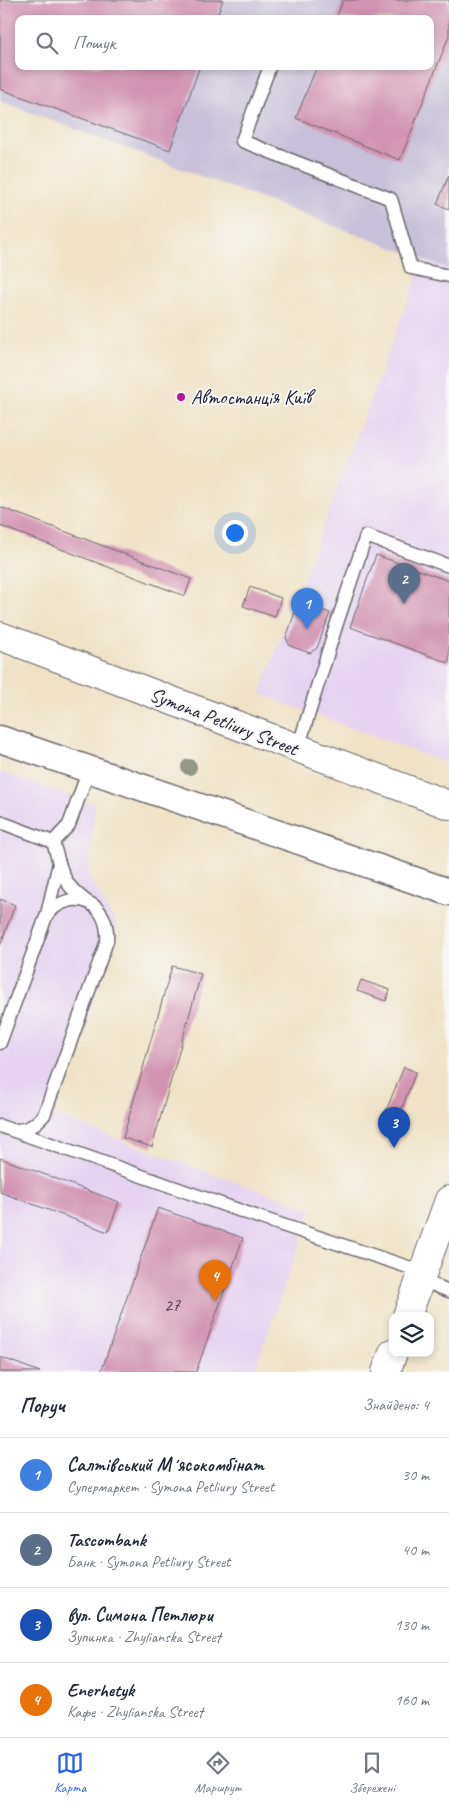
<!DOCTYPE html>
<html lang="uk">
<head>
<meta charset="utf-8">
<style>
	:root { --surface:#fff; --page:#f2f2f3; --text:#1f2937; --muted:#747a83; --line:#e0e1e3; --accent:#2563eb }
	body { margin:0; font-family:Caveat,sans-serif; background:var(--page); color:var(--text) }
	.controls { position:absolute; right:15px; bottom:15px; display:grid; overflow:hidden; border-radius:10px; box-shadow:0 2px 8px #0003 }
	.controls button { width:45px; height:45px; display:grid; place-items:center; padding:0; border:0; border-bottom:1px solid var(--line); background:var(--surface); color:var(--text); font:25px sans-serif }
	.you { position:absolute; left:234px; top:532px; width:18px; height:18px; margin:-12px; border:4px solid #fff; border-radius:50%; background:#1a73e8; box-shadow:0 0 0 8px #1a73e833 }
	.badge { display:grid; place-items:center; width:32px; height:32px; border-radius:50%; background:var(--accent); color:#fff; font-size:16px; font-weight:700 }
	.pin { position:absolute; translate:-50% -41px; filter:drop-shadow(0 1px 2px #0008) }
	.pin::after { content:''; position:absolute; top:26px; width:18px; height:15px; background:inherit; clip-path:polygon(0 0,100% 0,50% 100%) }
	.list { margin:0; padding:0; list-style:none }
	h2 { display:flex; justify-content:space-between; align-items:center; height:65px; margin:0; padding:0 20px; font-size:21px }
	h2 small { font-size:16px; font-weight:400; color:var(--muted) }
	.list li { display:grid; grid-template-columns:32px 1fr auto; gap:15px; align-items:center; box-sizing:border-box; height:75px; padding:0 20px; border-top:1px solid var(--line) }
	.list b { display:block; font-size:19px; white-space:nowrap }
	.list p { margin:0; font-size:16px; white-space:nowrap; color:var(--muted) }
	.list em { font-size:16px; font-style:normal; color:var(--muted) }
	.icon { flex:none; width:28px; height:28px; fill:none; stroke:currentColor; stroke-width:2; stroke-linecap:round; stroke-linejoin:round }
	.map { position:relative; flex:none; width:449px; height:1372px; overflow:hidden }
	.search { position:absolute; background:var(--surface); box-shadow:0 2px 8px #0003; left:15px; right:15px; top:15px; height:55px; display:flex; align-items:center; gap:12px; box-sizing:border-box; padding:0 18px; border-radius:10px; color:var(--muted); font-size:19px }
	.sheet { height:365px; background:var(--surface) }
	nav { display:flex; justify-content:space-around; align-items:center; box-sizing:border-box; height:70px; border-top:1px solid var(--line); background:var(--surface); font-size:14px; color:var(--muted) }
	nav a { display:grid; justify-items:center; gap:2px }
	nav .on { color:var(--accent) }
	.map>svg:first-child { display:block }
	.built { fill:#e5d3f0 }
	.industrial { fill:#c7c0d8; fill-rule:evenodd }
	.building { fill:#d292b1 }
	.lines { fill:none; stroke-linecap:round; stroke-linejoin:round }
	.lane-casing { stroke:#6a656c; stroke-width:15 }
	.street-casing { stroke:#6a656c; stroke-width:29 }
	.secondary-casing { stroke:#6a656c; stroke-width:30 }
	.primary-casing { stroke:#6a656c; stroke-width:30 }
	.lane { stroke:#fff; stroke-width:12 }
	.street { stroke:#fff; stroke-width:26 }
	.secondary { stroke:#fff; stroke-width:28 }
	.primary { stroke:#fff; stroke-width:28 }
	.tree { fill:#929888 }
	.poi-dot { fill:#b5179e; stroke:#f6f6f2; stroke-width:2 }
	.labels { text-anchor:middle; stroke-width:4; stroke-linejoin:round; paint-order:stroke }
	.number-label { font-size:18px; fill:#4e3e58 }
	.poi-label { font-size:20px; fill:#22223b; stroke:#f6f6f2; text-anchor:start }
	.street-label { font-size:20px; fill:#22223b; stroke:#f6f6f2 }
</style>
</head>
<body>
<div class="map">
<svg width="449" height="1372" viewBox="0 0 449 1372">
	<rect width="100%" height="100%" fill="#f6f6f2"/>
	<filter id="ink" filterUnits="userSpaceOnUse"><feTurbulence type="fractalNoise" baseFrequency=".02" numOctaves="2"/><feDisplacementMap in="SourceGraphic" scale="10" xChannelSelector="R" yChannelSelector="G"/><feConvolveMatrix kernelMatrix="1 2 1 2 8 2 1 2 1" color-interpolation-filters="sRGB"/></filter>
	<filter id="wash" filterUnits="userSpaceOnUse"><feTurbulence type="fractalNoise" baseFrequency=".0096" numOctaves="4" result="noise"/><feDisplacementMap in="SourceGraphic" scale="20" xChannelSelector="R" yChannelSelector="G"/><feGaussianBlur stdDeviation="1.12" result="paint"/><feColorMatrix in="noise" values="0 0 0 0 0 0 0 0 0 0 0 0 0 0 0 0 0 1.4 0 .05"/><feComposite in="paint" operator="in"/></filter>
	<g filter="url(#wash)">
		<rect width="100%" height="100%" fill="#efe2c7"/>
		<g class="built">
			<path d="M423,260L449,269V764L260,694Z"/>
			<path d="M0,772L95,805L88,876L116,923L115,937L54,1115L157,1154L312,1209L254,1372H0Z"/>
		</g>
		<path class="industrial" d="M0,0H449V269L0,101ZM19,19H430V66H19Z"/>
		<g id="blocks">
			<g class="building">
				<path d="M0,0H223L216,19H19V66H200L170,150L0,89Z"/>
				<path d="M343,0H449V36L400,160L296,118L317,66H430V19H336Z"/>
				<path d="M449,175V209L437,204Z"/>
				<path d="M0,507L191,579L185,596L0,526Z"/>
				<path d="M376,555L449,581V663L350,627Z"/>
				<path d="M250,587L281,598L275,617L243,606Z"/>
				<path d="M299,601L330,613L317,648L310,653L290,646L286,638Z"/>
				<path d="M0,899L15,905L0,946Z"/>
				<path d="M172,966L201,974L152,1147L123,1138Z"/>
				<path d="M361,980L390,990L386,1001L357,991Z"/>
				<path d="M404,1067L416,1072L398,1118L385,1113Z"/>
				<path d="M0,1158L119,1202L108,1232L0,1192Z"/>
				<path d="M158,1208L243,1238L196,1372H101Z"/>
				<path d="M0,1357L40,1372H0Z"/>
			</g>
		</g>
	</g>
	<g filter="url(#ink)">
		<use href="#blocks" fill-opacity="0" stroke="#6a656c" stroke-width="1"/>
		<g class="lines">
			<defs>
				<g id="lane">
					<path d="M270,66L242,141L391,199L411,268L449,276"/>
					<path d="M298,748L337,623L366,536L449,566"/>
					<path d="M0,822L53,842L69,825L89,769"/>
					<path d="M59,863C65,882 70,889 86,901"/>
					<path d="M0,1043L47,914L59,863L53,842"/>
					<path d="M0,1126L261,1218L423,1272"/>
					<path d="M13,1130C27,1131 35,1125 44,1115L107,941C110,902 74,886 47,914"/>
					<path d="M421,1280L449,1291"/>
				</g>
				<path id="street" d="M0,739L449,892"/>
				<path id="secondary" d="M0,636L449,805"/>
				<g id="primary">
					<path d="M407,1316L449,1200"/>
					<path d="M386,1372L393,1353"/>
				</g>
			</defs>
			<use href="#lane" class="lane-casing"/>
			<use href="#street" class="street-casing"/>
			<use href="#secondary" class="secondary-casing"/>
			<use href="#primary" class="primary-casing"/>
			<use href="#lane" class="lane"/>
			<use href="#street" class="street"/>
			<use href="#secondary" class="secondary"/>
			<use href="#primary" class="primary"/>
		</g>
		<circle class="tree" cx="189" cy="767" r="8"/>
	</g>
	<circle class="poi-dot" cx="181" cy="397" r="5"/>
	<g class="labels">
		<g class="number-label">
			<text x="172" y="1311">27</text>
		</g>
		<g class="poi-label">
			<text x="191" y="404">Автостанція Київ</text>
		</g>
		<g class="street-label">
			<text transform="translate(224 721) rotate(21)" y="7">Symona Petliury Street</text>
		</g>
	</g>
</svg>
<div class="controls">
<button><svg class="icon" aria-label="layers" viewBox="0 0 24 24"><path d="M12 4l9 5-9 5-9-5zM3 14l9 5 9-5"/></svg></button>
</div>
<div class="you"></div>
<div class="pin badge" style="left:307px;top:629px;background:#3f7fe0">1</div>
<div class="pin badge" style="left:404px;top:604px;background:#5c6f8a">2</div>
<div class="pin badge" style="left:394px;top:1148px;background:#1a4fb4">3</div>
<div class="pin badge" style="left:215px;top:1301px;background:#e8710a">4</div>
<div class="search"><svg class="icon" aria-label="search" viewBox="0 0 24 24"><circle cx="10" cy="10" r="6"/><path d="M15 15l6 6"/></svg>Пошук</div>
</div>
<section class="sheet">
<h2>Поруч<small>Знайдено: 4</small></h2>
<ul class="list">
<li><span class="badge" style="background:#3f7fe0">1</span><div><b>Салтівський Мʼясокомбінат</b><p>Супермаркет · Symona Petliury Street</p></div><em>30 m</em></li>
<li><span class="badge" style="background:#5c6f8a">2</span><div><b>Tascombank</b><p>Банк · Symona Petliury Street</p></div><em>40 m</em></li>
<li><span class="badge" style="background:#1a4fb4">3</span><div><b>вул. Симона Петлюри</b><p>Зупинка · Zhylianska Street</p></div><em>130 m</em></li>
<li><span class="badge" style="background:#e8710a">4</span><div><b>Enerhetyk</b><p>Кафе · Zhylianska Street</p></div><em>160 m</em></li>
</ul>
</section>
<nav>
<a class="on"><svg class="icon" aria-label="map" viewBox="0 0 24 24"><path d="M3 6l6-2 6 2 6-2v14l-6 2-6-2-6 2zM9 4v14M15 6v14"/></svg>Карта</a>
<a><svg class="icon" aria-label="directions" viewBox="0 0 24 24"><path d="M12 3l9 9-9 9-9-9zM9 14v-3h6M13 9l2 2-2 2"/></svg>Маршрут</a>
<a><svg class="icon" aria-label="saved" viewBox="0 0 24 24"><path d="M7 4h10v16l-5-4-5 4z"/></svg>Збережені</a>
</nav>
</body>
</html>
